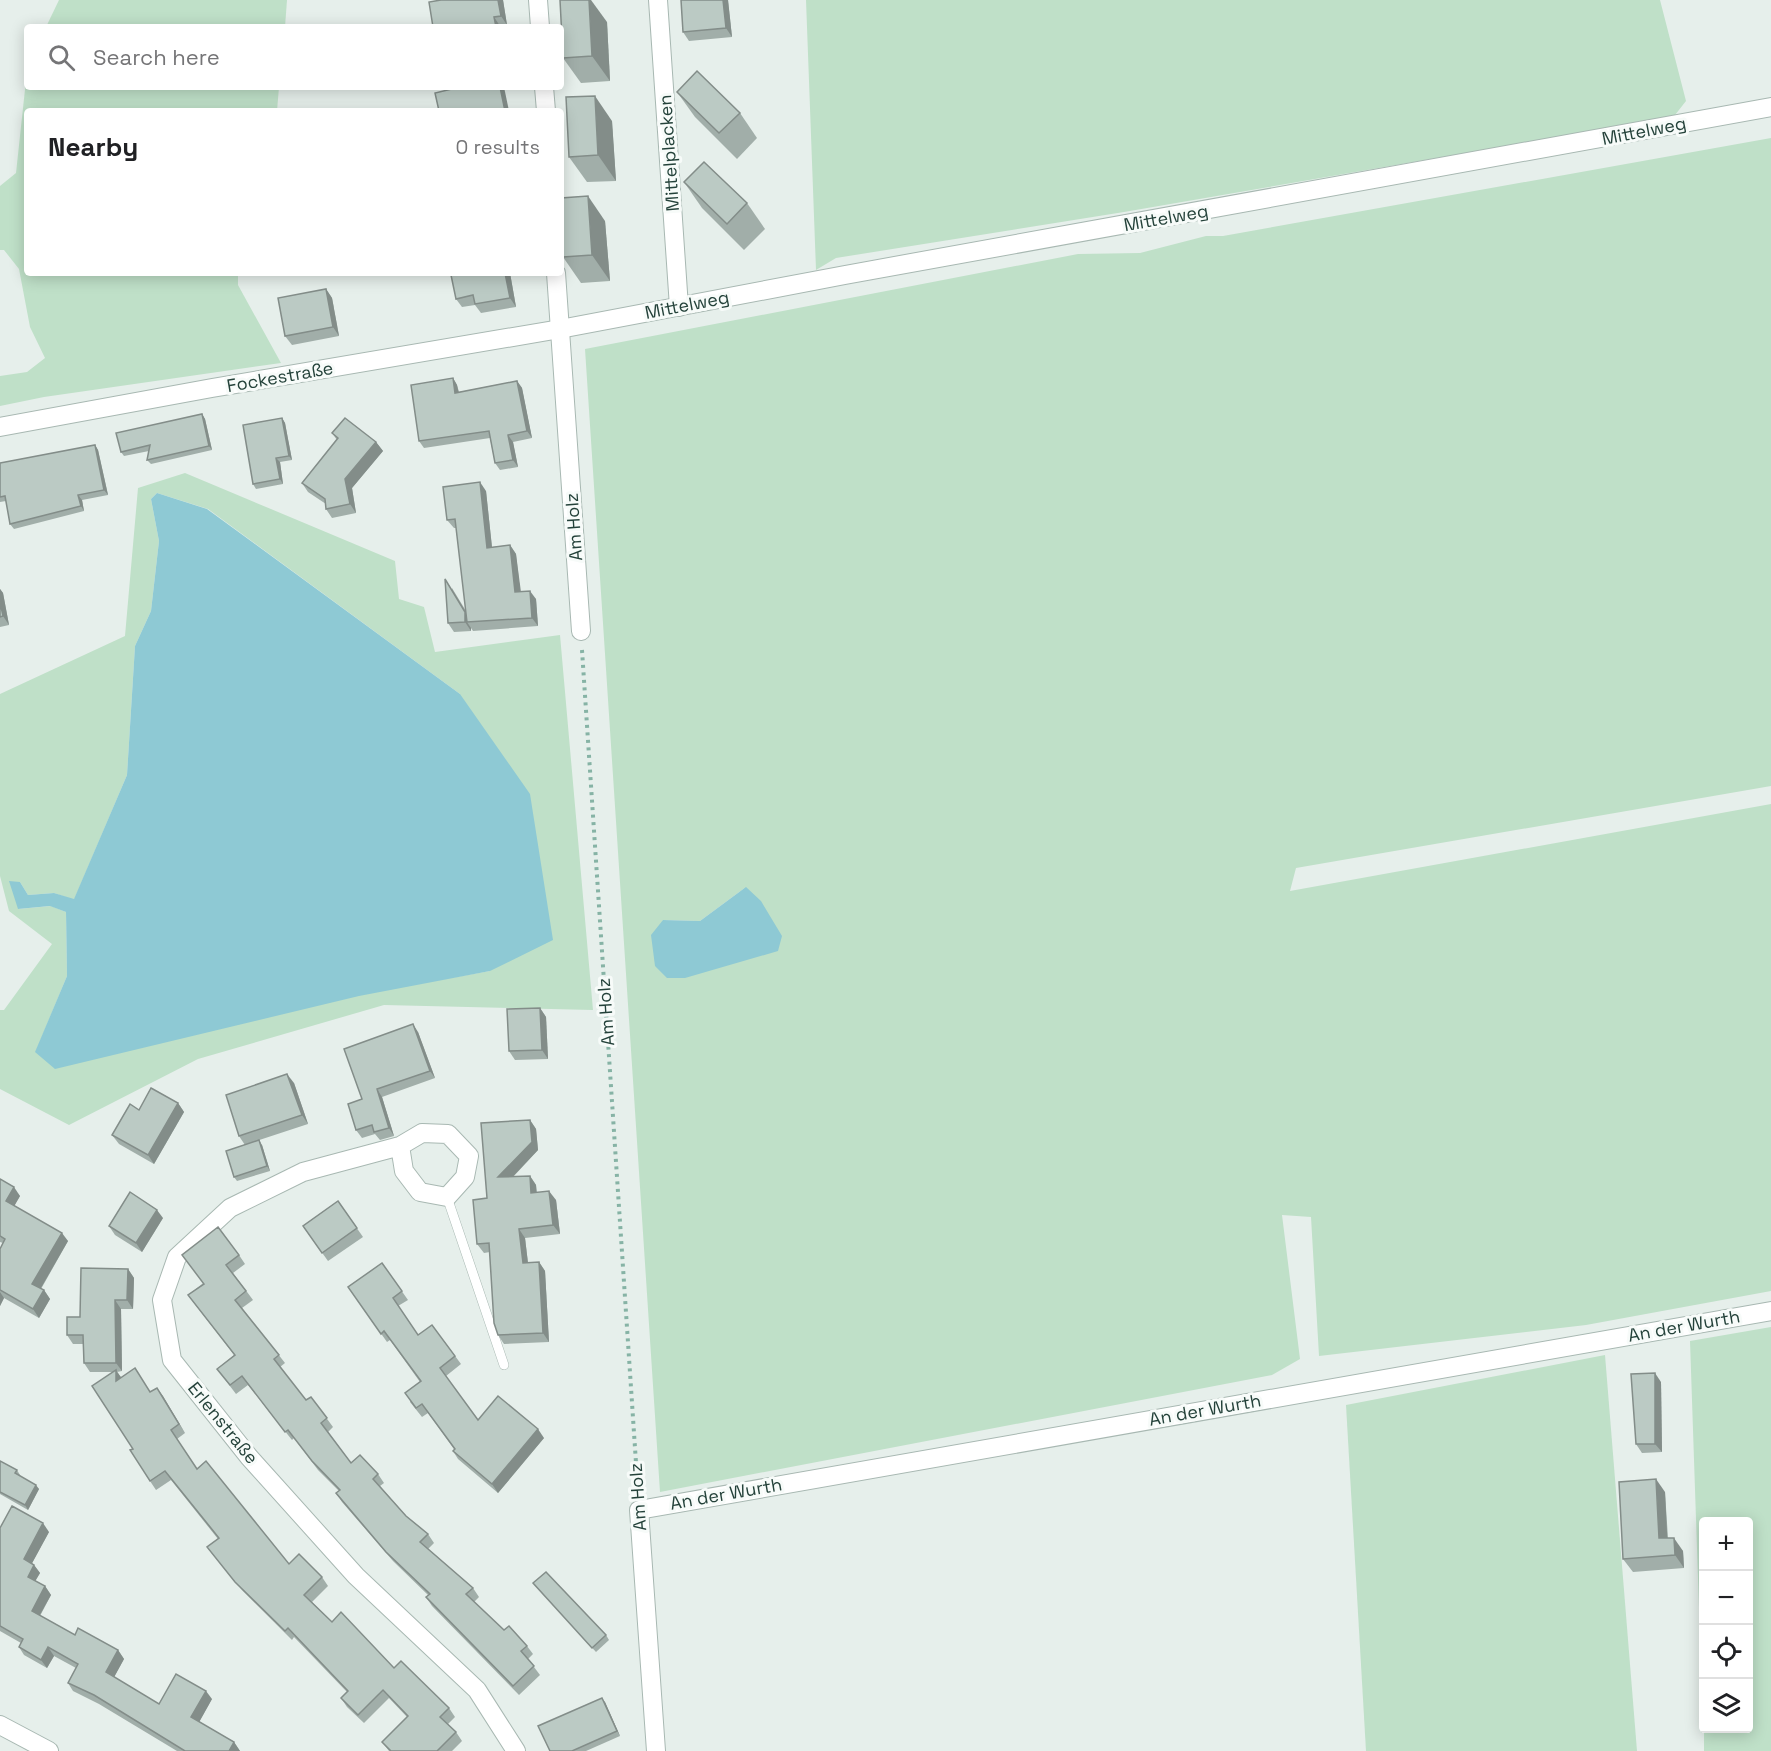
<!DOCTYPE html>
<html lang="en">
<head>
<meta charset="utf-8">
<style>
	:root { --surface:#fff; --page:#f6f6f6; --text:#202124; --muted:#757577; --line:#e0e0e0 }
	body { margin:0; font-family:"Space Grotesk",sans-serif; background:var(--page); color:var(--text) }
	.controls { position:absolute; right:18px; bottom:18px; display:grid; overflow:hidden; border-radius:6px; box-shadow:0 3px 15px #0003 }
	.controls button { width:54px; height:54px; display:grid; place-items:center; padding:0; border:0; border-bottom:2px solid var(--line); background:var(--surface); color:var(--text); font:30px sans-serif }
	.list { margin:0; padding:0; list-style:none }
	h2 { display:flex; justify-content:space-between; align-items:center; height:78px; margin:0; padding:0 24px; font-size:26px }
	h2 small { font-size:20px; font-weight:400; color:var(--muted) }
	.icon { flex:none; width:33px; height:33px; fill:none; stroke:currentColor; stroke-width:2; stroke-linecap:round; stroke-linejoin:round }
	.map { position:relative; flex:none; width:1771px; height:1751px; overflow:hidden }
	.search { position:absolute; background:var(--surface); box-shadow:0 3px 15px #0003; left:24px; top:24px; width:540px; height:66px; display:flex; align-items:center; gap:15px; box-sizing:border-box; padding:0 21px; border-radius:6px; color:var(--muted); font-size:22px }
	.panel { position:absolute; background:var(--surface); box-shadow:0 3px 15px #0003; left:24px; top:108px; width:540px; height:168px; border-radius:6px }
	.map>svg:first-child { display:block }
	.green { fill:#bfe0c8; fill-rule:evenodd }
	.water { fill:#8ec9d4 }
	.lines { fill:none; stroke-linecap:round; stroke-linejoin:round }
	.lane-casing { stroke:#a8b8b2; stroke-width:10 }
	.street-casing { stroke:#a8b8b2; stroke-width:20 }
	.path { stroke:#86b3a5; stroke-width:4; stroke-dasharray:3 4.5; stroke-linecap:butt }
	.lane { stroke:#fff; stroke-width:9 }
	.street { stroke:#fff; stroke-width:18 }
	.wall { fill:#a1aea9 }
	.shaded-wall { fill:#838d89 }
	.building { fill:#bbcac4; stroke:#838d89; stroke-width:1.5 }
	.labels { text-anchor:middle; stroke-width:6; stroke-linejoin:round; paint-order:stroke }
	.street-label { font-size:18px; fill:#24423a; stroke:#f7fbf9 }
</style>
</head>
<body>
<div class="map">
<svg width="1771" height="1751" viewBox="0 0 1771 1751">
	<rect width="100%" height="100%" fill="#e6efeb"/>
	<g class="green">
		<path d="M59,0H287L285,27H46Z"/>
		<path d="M806,0H1660L1686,101L1675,115L1657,120L1124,212L836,258L816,270Z"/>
		<path d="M27,71V87H279L277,111H27V273H238V285L281,363L44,397L0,406V376L27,372L45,358L30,327L19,269L4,250H0V186L16,173Z"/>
		<path d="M1771,138V786L1296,868L1290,891L1771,804V1291L1586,1325L1319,1356L1311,1217L1282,1215L1300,1359L1272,1375L660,1492L585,349L1078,254L1140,253L1206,236H1223ZM746,887L655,966L663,920L700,921Z"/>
		<path d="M185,473L395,561L399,599L424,607L435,652L560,635L593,1010L384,1005L198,1059L69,1125L0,1089V1010H4L52,944L9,911L0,876V694L125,636L138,488ZM157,493L208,509L460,694L490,971L36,1051L67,976L66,912L51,906L18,909L20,882L28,895L54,893L74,900L127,775L135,646L151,611L159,541L151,499Z"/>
		<path d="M1771,1327V1751H1704V1729L1748,1728V1522H1704L1703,1726L1690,1341Z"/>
		<path d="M1605,1355L1637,1751H1366L1346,1405Z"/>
	</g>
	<g class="water">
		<path d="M157,493L207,509L460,694L530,794L553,940L490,971L359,996L55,1069L35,1052L67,976L66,912L50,906L18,909L9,881L20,882L28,895L54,893L74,899L127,775L135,646L151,611L159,541L151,499Z"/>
		<path d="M746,887L761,901L782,936L778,951L685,978H667L655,966L651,935L663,920L700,921Z"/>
	</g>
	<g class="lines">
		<defs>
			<path id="lane" d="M447,1197L504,1365"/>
			<g id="street">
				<path d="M538,0L540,27"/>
				<path d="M658,0L679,307"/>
				<path d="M544,87L546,111"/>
				<path d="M556,273L581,631"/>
				<path d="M0,427L212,388L560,329L845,275L1771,107"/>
				<path d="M400,1146L404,1171L420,1192L447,1197L465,1177L469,1156L448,1134L422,1133L400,1146L303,1172L230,1208L177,1257L162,1300L172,1360L249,1457L356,1576L477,1690L516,1751"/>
				<path d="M0,1725L49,1751"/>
				<path d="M656,1751L639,1510L1771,1311"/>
			</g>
		</defs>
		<use href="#lane" class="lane-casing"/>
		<use href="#street" class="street-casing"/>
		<path class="path" d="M582,650L638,1493"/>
		<use href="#lane" class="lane"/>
		<use href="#street" class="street"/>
	</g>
	<g class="wall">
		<path d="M503,0L507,25L500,26L501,27H433Z"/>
		<path d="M681,0H728L732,37L689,41L683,32Z"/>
		<path d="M607,22L610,81L581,83L563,58Z"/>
		<path d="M677,92L740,113L757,138L737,159L695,117Z"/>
		<path d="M612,121L616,181L587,182L569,157Z"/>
		<path d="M684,182L747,203L765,229L744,250L702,208Z"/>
		<path d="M605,221L610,281L581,283L563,257Z"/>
		<path d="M510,273L516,307L481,313L475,305L462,307L456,299Z"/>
		<path d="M326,289L332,298L339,336L292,345L285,336Z"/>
		<path d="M453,378L457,385L459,392L517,381L522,388L532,438L513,442L518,467L500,470L495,463L490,438L424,448L419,441Z"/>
		<path d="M202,414L205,419L212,450L151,464L147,460L149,451L124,456L121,452Z"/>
		<path d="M282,418L285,423L292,460L280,462L283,484L256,489L253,484Z"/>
		<path d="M332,433L376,442L383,451L352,488L356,513L332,518L326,509V504L308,492L302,483L337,440Z"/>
		<path d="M95,445L98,450L108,495L82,500L84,511L14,529L10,524L6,501L0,502V462V463Z"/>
		<path d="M486,491L492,547L510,545L516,554L520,591L536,599L538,626L473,631L471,628V631L454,632L448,623L452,588L466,611L456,528H454L447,520Z"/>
		<path d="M0,589L3,593L9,625L0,627Z"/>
		<path d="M540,1008L546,1017L548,1059L515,1060L509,1051Z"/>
		<path d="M418,1032L435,1078L382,1097L394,1136L380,1140L375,1134L362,1138L356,1130L362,1099Z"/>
		<path d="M294,1083L308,1124L247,1144L262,1145L270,1171L237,1181L234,1177L245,1145L239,1136Z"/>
		<path d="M178,1103L184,1112L154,1164L119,1144L112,1135Z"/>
		<path d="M530,1120L536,1129L538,1150L513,1177L530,1176L536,1185L537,1193L556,1200L560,1234L525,1238L528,1263L539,1262L545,1271L549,1342L504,1344L498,1335L490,1252L484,1253L477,1244Z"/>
		<path d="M0,1179L20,1196L14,1206L68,1241L41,1289L44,1290L50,1299L39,1318L4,1298L0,1306V1249L3,1243L0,1242Z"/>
		<path d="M338,1201L363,1237L328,1261L303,1226Z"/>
		<path d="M163,1218L142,1252L115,1235L109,1226Z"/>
		<path d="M239,1255L245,1264L233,1273L253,1300L242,1308L285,1363L280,1367L306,1400L311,1397L333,1427L328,1432L351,1463L378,1474L384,1483L380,1486L406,1516L428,1534L434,1543L428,1549L473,1588L479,1597L474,1602L504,1630L527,1646L533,1654L528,1659L540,1675L519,1695L432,1606L426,1597L428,1595L393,1561L342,1502L336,1493L339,1491L318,1470L294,1438L292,1440L248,1385L236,1394L217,1369L234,1355L188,1295Z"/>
		<path d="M382,1263L408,1300L398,1306L418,1335L432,1325L461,1364L446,1376L478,1420L544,1438L498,1493L458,1459L453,1451L454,1449L428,1413L422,1417L410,1402L420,1382L390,1340L387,1342L348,1287Z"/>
		<path d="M128,1269L134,1278L133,1309H121L122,1371L117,1372L121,1377L151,1392L157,1388L185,1433L177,1439L197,1469L289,1564L322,1577L328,1586L312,1602L332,1622L449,1708L455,1717L448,1724L456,1732L462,1741L452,1751H389L382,1742L407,1717L389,1698L364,1723L347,1707L341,1698L347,1692L294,1637L292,1640L242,1590L214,1556L207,1547L218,1539L171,1480L156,1490L150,1481L133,1449L114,1372H90L84,1363L83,1344H73L67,1335L80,1317Z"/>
		<path d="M1661,1382L1662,1452L1642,1453L1636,1444Z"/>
		<path d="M0,1461L17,1470L20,1475L19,1476L39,1489L28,1510L0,1494Z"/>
		<path d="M1665,1492L1668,1538L1683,1551L1684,1568L1633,1572L1623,1559Z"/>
		<path d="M0,1528L49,1532L32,1563L34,1565L40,1573L35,1581L45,1586L51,1595L40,1616L75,1635L118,1650L124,1659L114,1677L159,1704L212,1699L199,1722L234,1742L240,1751H177L99,1704L73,1691L68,1683L76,1668L54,1656L47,1668L24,1655L19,1647L21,1643L0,1631Z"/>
		<path d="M533,1583L606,1635L609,1640L596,1652Z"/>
		<path d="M605,1702L620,1736L586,1751H550Z"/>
	</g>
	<g class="shaded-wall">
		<path d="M498,0H503L507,25L501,16Z"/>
		<path d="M589,0H591L607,22L610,81L592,56Z"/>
		<path d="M723,0H728L732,37L726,28Z"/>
		<path d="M494,17L500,26L501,27H496Z"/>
		<path d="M500,87H504L509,111H505Z"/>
		<path d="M595,96L612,121L616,181L598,155Z"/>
		<path d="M588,196L605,221L610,281L592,255Z"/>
		<path d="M505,273H510L516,307L510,298Z"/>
		<path d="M326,289L332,298L339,336L333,327Z"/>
		<path d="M453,378L457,385L460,399L455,393Z"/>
		<path d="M517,381L522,388L532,438L527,431Z"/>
		<path d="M202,414L205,419L212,450L209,446Z"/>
		<path d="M282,418L285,423L292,460L289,456Z"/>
		<path d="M508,435L513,442L518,467L513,460Z"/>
		<path d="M376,442L383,451L352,488L356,513L350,504L345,479Z"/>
		<path d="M95,445L98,450L108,495L104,490Z"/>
		<path d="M276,458L280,462L283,484L280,479Z"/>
		<path d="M480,482L486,491L493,557L487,548Z"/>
		<path d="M78,495L82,500L84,511L81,506Z"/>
		<path d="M510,545L516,554L522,600L515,592Z"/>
		<path d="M445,579L471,621L467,622L471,628V631L465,622Z"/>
		<path d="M0,589L3,593L9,625L3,616L0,602Z"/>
		<path d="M530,591L536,599L538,626L532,618Z"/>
		<path d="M540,1008L546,1017L548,1059L542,1050Z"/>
		<path d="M413,1024L418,1032L435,1078L430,1071Z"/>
		<path d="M287,1074L294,1083L308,1124L302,1115Z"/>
		<path d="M377,1089L382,1097L394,1136L389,1128Z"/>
		<path d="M178,1103L184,1112L154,1164L148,1155Z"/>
		<path d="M530,1120L536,1129L538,1150L504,1186L498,1177Z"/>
		<path d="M259,1140L262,1145L270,1171L267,1166Z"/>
		<path d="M530,1176L536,1185L537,1202L531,1193Z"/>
		<path d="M14,1187L20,1196L12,1210L6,1201Z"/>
		<path d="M549,1191L556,1200L560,1234L553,1225Z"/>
		<path d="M157,1210L163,1218L142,1252L136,1243Z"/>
		<path d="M519,1229L525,1238L529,1272L523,1263Z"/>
		<path d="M62,1233L68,1241L38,1293L32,1284Z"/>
		<path d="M539,1262L545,1271L549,1342L543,1333Z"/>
		<path d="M128,1269L134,1278L133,1309L127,1300Z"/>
		<path d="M44,1290L50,1299L39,1318L33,1309Z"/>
		<path d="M0,1292L4,1298L0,1306Z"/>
		<path d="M115,1300L121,1309L122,1371L116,1363Z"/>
		<path d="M116,1370L122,1379L116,1381Z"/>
		<path d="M1655,1373L1661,1382L1662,1452L1655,1444Z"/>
		<path d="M157,1388L163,1396L185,1433L179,1424Z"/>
		<path d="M538,1429L544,1438L498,1493L492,1484Z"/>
		<path d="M1656,1479L1665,1492L1668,1552L1659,1538Z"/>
		<path d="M36,1485L39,1489L28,1510L25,1505Z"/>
		<path d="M43,1523L49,1532L30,1567L24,1559Z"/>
		<path d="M1674,1538L1683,1551L1684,1568L1675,1555Z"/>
		<path d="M34,1565L40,1573L33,1585L28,1577Z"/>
		<path d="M45,1586L51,1595L37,1620L32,1611Z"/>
		<path d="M48,1647L54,1656L47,1668L41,1660Z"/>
		<path d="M118,1650L124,1659L112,1681L106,1672Z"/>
		<path d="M206,1691L212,1699L197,1726L191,1717Z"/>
		<path d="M602,1698L605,1702L620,1736L617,1731Z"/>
		<path d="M234,1742L240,1751H229Z"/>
	</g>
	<g class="building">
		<path d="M441,0H498L501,16L494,17L496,27H433L429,2Z"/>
		<path d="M560,0H589L592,56L563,58Z"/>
		<path d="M681,0H723L726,28L683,32Z"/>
		<path d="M697,71L740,113L719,133L677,92Z"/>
		<path d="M460,87H500L505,111H439L435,93Z"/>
		<path d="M595,96L598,155L569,157L566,97Z"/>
		<path d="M704,162L747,203L727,224L684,182Z"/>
		<path d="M588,196L592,255L563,257L561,231V198Z"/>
		<path d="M462,273H505L510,298L475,304L473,295L456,299L451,275Z"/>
		<path d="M326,289L333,327L285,336L278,298Z"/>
		<path d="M453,378L455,393L517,381L527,431L508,435L513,460L495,463L489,431L419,441L411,385Z"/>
		<path d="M202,414L209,446L147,460L150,445L121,452L116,433Z"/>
		<path d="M282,418L289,456L276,458L280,479L253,484L243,425Z"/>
		<path d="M345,418L376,442L345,479L350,504L326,509L325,499L302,483L338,438L332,433Z"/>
		<path d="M95,445L104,490L78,495L81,506L10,524L5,496L0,497V463Z"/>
		<path d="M480,482L487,548L510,545L515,592L530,591L532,618L467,622L455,519L447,520L443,487Z"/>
		<path d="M445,579L465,612V622L448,623Z"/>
		<path d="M0,602L3,616L0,617Z"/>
		<path d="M540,1008L542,1050L509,1051L507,1009Z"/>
		<path d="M413,1024L430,1071L377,1089L389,1128L374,1132L372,1125L356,1130L348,1104L362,1099L344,1049Z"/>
		<path d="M287,1074L302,1115L239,1136L226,1095Z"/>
		<path d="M151,1088L178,1103L148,1155L112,1135L130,1104L139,1110Z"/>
		<path d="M530,1120L532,1142L498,1177L530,1176L531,1193L549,1191L553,1225L519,1229L523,1263L539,1262L543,1333L498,1335L494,1323L489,1243L477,1244L473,1200L487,1198L481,1123Z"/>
		<path d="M259,1140L267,1166L234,1177L226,1151Z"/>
		<path d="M0,1179L14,1187L6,1201L62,1233L32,1284L44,1290L33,1309L0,1290V1249L5,1239L0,1236Z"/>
		<path d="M130,1192L157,1210L136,1243L109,1226Z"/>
		<path d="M338,1201L357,1228L322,1253L303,1226Z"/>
		<path d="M218,1227L239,1255L226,1265L246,1291L235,1300L279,1355L274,1359L306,1400L311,1397L327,1418L321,1423L351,1463L360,1455L378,1474L373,1479L406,1516L428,1534L420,1542L473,1588L466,1594L504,1630L509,1626L527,1646L521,1651L534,1666L513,1686L426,1597L430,1594L386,1552L336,1493L340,1490L312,1461L288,1430L285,1432L242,1376L230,1385L217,1369L235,1355L188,1295L204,1284L182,1255Z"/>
		<path d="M382,1263L402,1291L393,1298L418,1335L432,1325L455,1356L440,1368L478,1420L498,1396L538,1429L492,1484L453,1451L455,1449L422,1404L416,1408L405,1393L421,1381L384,1331L381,1334L348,1287Z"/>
		<path d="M81,1268L128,1269L127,1300H115L116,1363H84L83,1335H67V1317H80Z"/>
		<path d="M135,1368L150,1392L157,1388L179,1424L171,1430L197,1469L206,1461L289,1564L299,1554L322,1577L304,1595L332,1622L341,1612L394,1668L401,1661L449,1708L440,1717L456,1732L437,1751H391L382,1742L408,1716L383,1690L358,1715L341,1698L348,1691L288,1628L285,1631L235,1582L207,1547L219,1538L165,1471L150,1481L130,1450L133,1449L92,1386L116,1370V1381Z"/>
		<path d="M1655,1373V1444H1636L1631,1374Z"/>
		<path d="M0,1461L17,1470L15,1473L36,1485L25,1505L0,1492Z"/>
		<path d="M1656,1479L1659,1538H1674L1675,1555L1623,1559L1619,1482Z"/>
		<path d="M12,1506L43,1523L24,1559L34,1565L28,1577L45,1586L32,1611L75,1635L78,1628L118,1650L106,1672L159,1704L176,1674L206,1691L191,1717L234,1742L229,1751H185L94,1695L68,1683L78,1664L48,1647L41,1660L19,1647L23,1639L0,1626V1528Z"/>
		<path d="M546,1572L606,1635L592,1648L533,1583Z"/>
		<path d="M602,1698L617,1731L572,1751H550L538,1726Z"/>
	</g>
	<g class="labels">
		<g class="street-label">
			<text transform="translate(1644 131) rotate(-11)" y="6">Mittelweg</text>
			<text transform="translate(669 153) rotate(-94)" y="6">Mittelplacken</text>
			<text transform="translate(1166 218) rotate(-10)" y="6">Mittelweg</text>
			<text transform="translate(687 305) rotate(-11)" y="6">Mittelweg</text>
			<text transform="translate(280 377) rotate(-10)" y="6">Fockestraße</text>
			<text transform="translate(574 527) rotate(-94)" y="6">Am Holz</text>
			<text transform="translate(606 1012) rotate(-94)" y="6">Am Holz</text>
			<text transform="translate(1684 1326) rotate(-10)" y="6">An der Wurth</text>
			<text transform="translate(1205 1410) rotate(-10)" y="6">An der Wurth</text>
			<text transform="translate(223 1423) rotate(51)" y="6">Erlenstraße</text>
			<text transform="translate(726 1494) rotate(-10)" y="6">An der Wurth</text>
			<text transform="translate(638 1497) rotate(-94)" y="6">Am Holz</text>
		</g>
	</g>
</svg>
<div class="controls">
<button>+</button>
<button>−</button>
<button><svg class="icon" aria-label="locate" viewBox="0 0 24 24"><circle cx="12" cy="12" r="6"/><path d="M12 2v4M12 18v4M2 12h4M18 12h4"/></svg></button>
<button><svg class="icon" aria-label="layers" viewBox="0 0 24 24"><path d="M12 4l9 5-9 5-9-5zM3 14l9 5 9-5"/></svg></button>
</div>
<div class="search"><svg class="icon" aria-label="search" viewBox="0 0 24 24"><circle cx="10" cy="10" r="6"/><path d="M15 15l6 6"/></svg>Search here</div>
<section class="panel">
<h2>Nearby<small>0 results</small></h2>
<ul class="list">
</ul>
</section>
</div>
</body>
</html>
